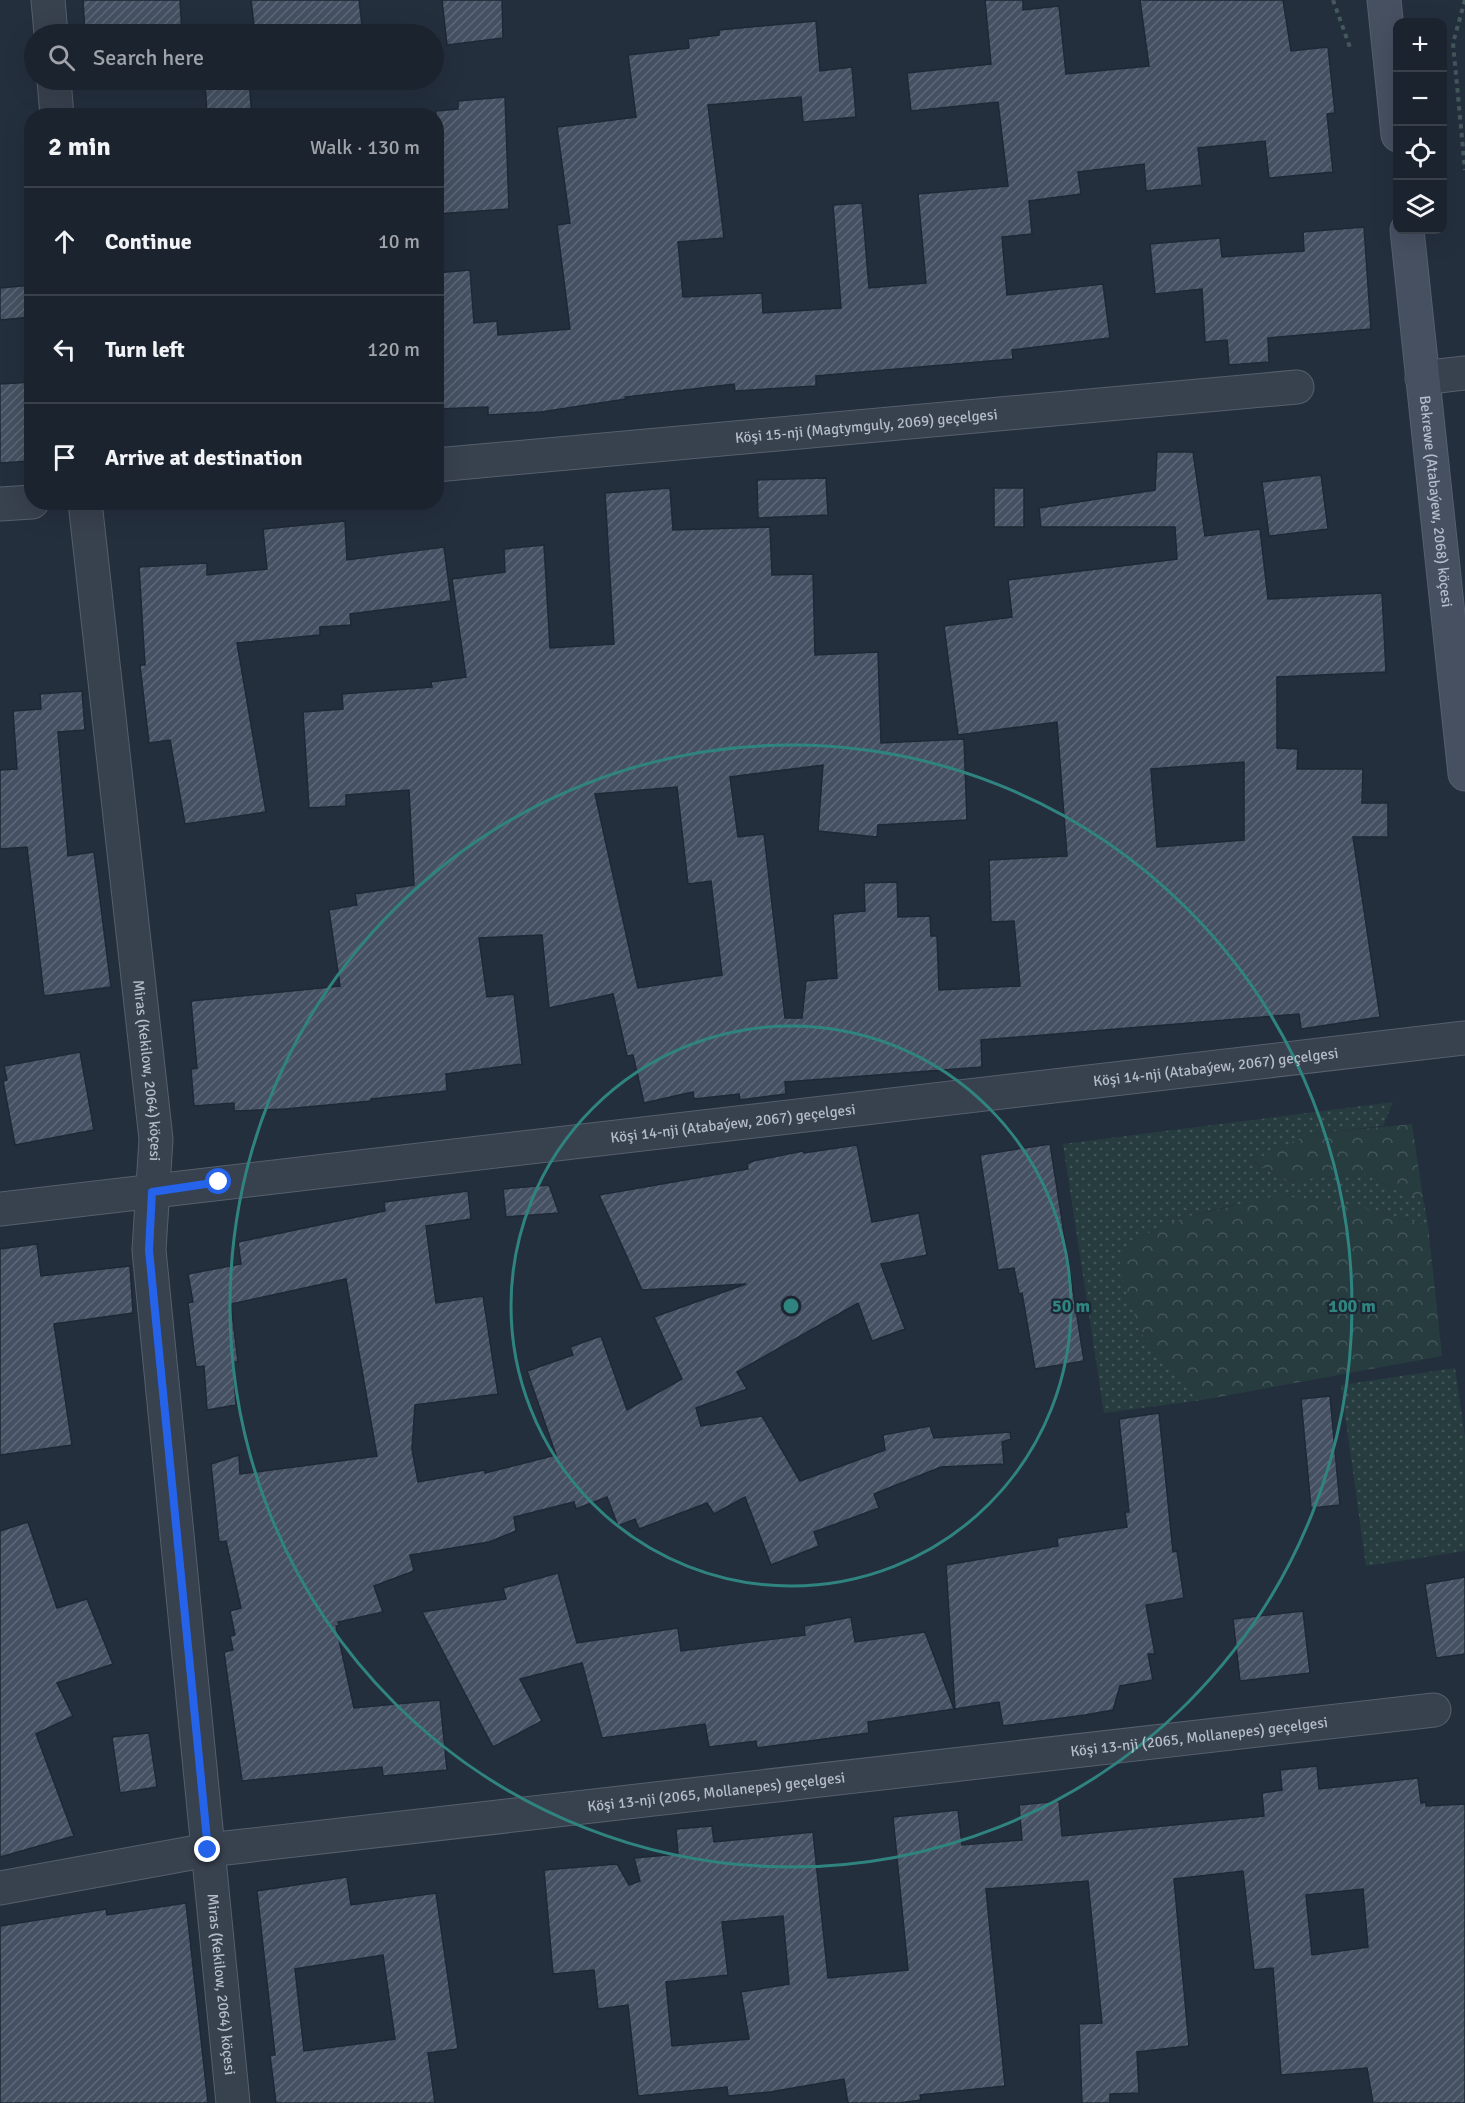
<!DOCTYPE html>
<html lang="en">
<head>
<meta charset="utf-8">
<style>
	:root { --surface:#1b232e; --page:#242b36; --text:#f1f3f6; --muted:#a0a4aa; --line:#39404a }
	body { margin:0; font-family:Signika,sans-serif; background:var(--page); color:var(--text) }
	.controls { position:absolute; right:18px; top:18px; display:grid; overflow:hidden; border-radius:12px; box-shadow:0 6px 24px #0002 }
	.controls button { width:54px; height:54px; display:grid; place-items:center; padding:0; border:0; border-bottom:2px solid var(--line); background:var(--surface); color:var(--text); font:30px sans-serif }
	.stop { position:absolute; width:18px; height:18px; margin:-14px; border:4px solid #2563eb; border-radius:50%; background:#fff }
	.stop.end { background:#2563eb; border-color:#fff; box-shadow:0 2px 6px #0008 }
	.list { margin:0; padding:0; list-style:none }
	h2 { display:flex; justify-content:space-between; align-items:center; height:78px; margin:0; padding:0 24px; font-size:26px }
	h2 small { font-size:20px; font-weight:400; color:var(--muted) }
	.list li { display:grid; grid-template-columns:39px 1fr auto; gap:18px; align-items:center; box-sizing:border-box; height:108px; padding:0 24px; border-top:2px solid var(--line) }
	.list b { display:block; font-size:22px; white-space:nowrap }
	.list em { font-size:20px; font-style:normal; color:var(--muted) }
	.icon { flex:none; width:33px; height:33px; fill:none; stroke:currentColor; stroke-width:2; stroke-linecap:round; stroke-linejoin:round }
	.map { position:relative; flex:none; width:1465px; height:2103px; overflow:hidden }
	.search { position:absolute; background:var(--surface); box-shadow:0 6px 24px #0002; left:24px; top:24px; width:420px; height:66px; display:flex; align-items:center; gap:15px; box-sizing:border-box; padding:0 21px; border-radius:33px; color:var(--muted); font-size:22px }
	.panel { position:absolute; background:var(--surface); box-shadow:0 6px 24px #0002; left:24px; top:108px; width:420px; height:402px; border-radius:24px }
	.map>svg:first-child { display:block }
	.grass { fill:url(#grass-dots) }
	.forest { fill:url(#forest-crowns) }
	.building { fill:url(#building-hatch); stroke:#1f2835; stroke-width:1.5; fill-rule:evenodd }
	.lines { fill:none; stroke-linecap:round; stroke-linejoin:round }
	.minor-casing { stroke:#565f6c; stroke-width:35 }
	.secondary-casing { stroke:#565f6c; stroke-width:35 }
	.path { stroke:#44595c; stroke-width:4; stroke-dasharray:4.5 4.5; stroke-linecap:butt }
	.minor { stroke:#38414e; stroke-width:33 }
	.secondary { stroke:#465061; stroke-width:33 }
	.route { stroke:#2563eb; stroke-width:8 }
	.ring { fill:none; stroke:#308480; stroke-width:3 }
	.labels { text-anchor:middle; stroke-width:4.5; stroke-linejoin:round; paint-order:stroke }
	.street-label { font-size:15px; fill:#b4bcc9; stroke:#1d2633 }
	.centre { fill:#308480; stroke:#1d2633; stroke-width:3 }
	.ring-label { font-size:18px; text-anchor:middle; font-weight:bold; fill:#308480; stroke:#1d2633; stroke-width:4.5; stroke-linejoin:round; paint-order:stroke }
</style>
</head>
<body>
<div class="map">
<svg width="1465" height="2103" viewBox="0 0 1465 2103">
	<defs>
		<pattern id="grass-dots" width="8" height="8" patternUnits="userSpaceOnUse" patternTransform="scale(1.5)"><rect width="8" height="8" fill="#263c3f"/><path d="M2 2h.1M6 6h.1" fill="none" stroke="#435659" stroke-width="1.8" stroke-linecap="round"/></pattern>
		<pattern id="forest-crowns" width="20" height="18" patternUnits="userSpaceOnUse" patternTransform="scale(1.5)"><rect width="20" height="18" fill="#263c3f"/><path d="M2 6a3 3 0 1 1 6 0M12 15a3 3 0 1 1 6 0" fill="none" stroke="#435659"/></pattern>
		<pattern id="building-hatch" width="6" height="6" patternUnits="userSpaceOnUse" patternTransform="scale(1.5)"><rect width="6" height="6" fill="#455162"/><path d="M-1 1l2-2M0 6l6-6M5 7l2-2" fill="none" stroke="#5d6877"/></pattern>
	</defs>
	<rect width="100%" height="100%" fill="#242f3e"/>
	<g class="grass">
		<path d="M1393,1102L1383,1126L1310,1134L1253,1162L1287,1181L1364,1173L1399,1192L1423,1198L1428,1225L1363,1208L1233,1205L1186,1217L1133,1240L1140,1332L1202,1400L1104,1413L1063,1144Z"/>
		<path d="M1455,1368L1465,1437V1551L1366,1566L1341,1385Z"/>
	</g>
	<g class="forest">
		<path d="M1412,1124L1423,1198L1399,1192L1364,1173L1287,1181L1252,1161L1310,1134Z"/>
		<path d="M1279,1195L1363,1208L1428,1225L1442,1356L1202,1400L1140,1332L1119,1265L1132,1240L1186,1217Z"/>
	</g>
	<g class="building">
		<path d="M83,0H180L182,34H85Z"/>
		<path d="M251,0H359L363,34H255Z"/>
		<path d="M442,0H502L503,38L447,45Z"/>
		<path d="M985,0H1023V10L1059,6L1066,74L1149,66L1140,0H1283L1291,51L1328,47L1335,113L1327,114L1333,172L1269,178L1265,141L1198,148L1202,185L1146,191L1144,164L1078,172L1081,194L1029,201L1032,234L1002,237L1007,295L1103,284L1110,338L1012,350L1013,359L816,376V386L735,391L734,384L625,397L626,399L541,412L488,415V407L436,409V273L470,270L474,323L497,321L498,335L570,329L557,225L570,223L557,127L636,117L628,55L689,48L688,39L719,35V30L816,21L820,71L852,67L856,117L803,122L801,97L708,105L724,238L678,242L683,297L762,293L763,313L841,308L833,205L862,203L869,288L926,283L918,194L1008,186L998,102L911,111L907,73L991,64Z"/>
		<path d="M249,80L252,116H207L205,82Z"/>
		<path d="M505,97L509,209L436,214V111L458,109V101Z"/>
		<path d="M1364,227L1371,329L1268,338L1269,362L1229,365L1227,340L1205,342L1202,289L1155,294L1150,244L1220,238L1222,257L1304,251L1303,232Z"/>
		<path d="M32,285V317L0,320V288Z"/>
		<path d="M32,382V461L0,463V384Z"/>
		<path d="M1157,452H1193L1205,536L1260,529L1268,599L1382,593L1386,672L1277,677V748L1298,749L1297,769H1363L1362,803H1388V837H1353L1380,1017L1301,1029L1299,1014L981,1040L982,1067L785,1082L786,1094L740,1100L739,1094L694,1099L693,1092L644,1103L633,1055L627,1056L613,994L549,1008L542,935L479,938L487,997L514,994L522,1064L446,1074L447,1091L371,1099V1101L285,1109L234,1111V1103L194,1106L191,1069L197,1068L191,1001L340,986L329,910L357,905L355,894L414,885L409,790L346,795V806L309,808L303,712L343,709L342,694L432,687L431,682L466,677L452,579L505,572L504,549L544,545L550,648L614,644L605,493L670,488L673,530L770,527L772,575L813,574L815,655L878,652L881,743L964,739L967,820L878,825L877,837L818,831L823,765L730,777L738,837L764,834L785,1018H802L806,981L837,978L833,914L865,911L864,883L897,882L898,917L930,916L931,936H937L939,990L1020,986L1014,921L991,922L989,860L1067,856L1057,722L958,735L944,626L1012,617L1008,580L1177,559L1175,527H1041L1039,508L1155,490ZM1244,762V840L1157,847L1151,769ZM677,787L688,884L711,881L722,975L638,988L595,794Z"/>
		<path d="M1321,475L1328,529L1269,536L1262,482Z"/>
		<path d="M826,478L828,515L758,518L757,480Z"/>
		<rect x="994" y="488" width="30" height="39"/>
		<path d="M345,521L347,560L444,547L451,601L350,614L351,625L320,627V635L237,643L266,812L185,824L170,740L149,743L140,665H145L139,567L207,563V575L267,569L263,529Z"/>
		<path d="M82,691L85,730L58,732L68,856L94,852L111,987L44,996L27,847L0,849V770L17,769L13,711L41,709L40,694Z"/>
		<path d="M80,1052L94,1130L15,1145L3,1081L7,1080L4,1066Z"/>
		<path d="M1050,1144L1084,1361L1035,1369L1022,1293L1019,1294L1014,1268L998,1270L980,1155Z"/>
		<path d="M857,1145L872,1222L919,1213L927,1255L881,1264L905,1329L872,1341L858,1303L737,1372L747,1389L696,1408L701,1426L762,1416L800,1481L885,1450L883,1435L930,1426L934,1438L1010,1432L1011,1439L1002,1442L1004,1464L941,1467L874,1494L879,1508L814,1532L819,1546L771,1565L745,1497L714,1514L707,1503L639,1529L635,1519L618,1526L607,1497L576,1509L574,1502L514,1517L516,1531L489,1542L410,1555L414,1571L374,1586L383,1612L338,1622L339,1625L336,1626L354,1708L440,1700L447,1770L383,1776L382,1767L242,1781L224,1652L233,1650L230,1636L235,1635L230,1611L241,1608L226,1541L219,1542L211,1464L239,1455L240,1474L377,1456L346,1279L231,1304L238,1362H233L236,1405L207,1410L204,1366L196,1367L188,1303L193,1302L188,1274L241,1264L238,1242L385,1211L384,1202L468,1191L471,1219L426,1226L436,1303L483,1296L498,1394L415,1405L412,1449L418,1482L485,1470V1473L556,1455L527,1371L573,1355L570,1347L601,1336L627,1410L682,1379L654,1317L746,1284L642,1290L599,1195L748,1169L747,1164L753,1161L803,1151L804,1153Z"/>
		<path d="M549,1185L559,1213L506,1217L503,1189Z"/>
		<path d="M37,1244L41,1276L130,1266L133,1313L54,1324L72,1445L0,1455V1249Z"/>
		<path d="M1330,1396L1340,1505L1311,1508L1301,1399Z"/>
		<path d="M1159,1413L1173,1552L1177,1551L1184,1598L1146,1605L1155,1654H1148L1153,1680L1120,1686L1113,1710L1085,1715L1003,1726L999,1702L955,1709L946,1565L1058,1546L1057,1538L1127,1527L1125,1512H1129L1119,1419Z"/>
		<path d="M28,1522L57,1608L87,1599L113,1664L57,1683L73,1716L36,1734L74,1836L0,1857V1531Z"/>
		<path d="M558,1573L577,1643L678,1628L681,1651L805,1635L804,1626L851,1617L855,1642L925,1632L954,1709L868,1722L869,1733L757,1748L756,1741L709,1747L705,1724L602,1738L582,1663L520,1679L542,1721L493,1747L422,1612L506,1599L503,1588Z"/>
		<path d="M1465,1577V1654L1436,1658L1425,1584Z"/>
		<path d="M1303,1611L1310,1673L1240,1681L1233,1619Z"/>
		<path d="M149,1733L157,1787L120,1793L112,1737Z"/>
		<path d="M1317,1766L1319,1789L1418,1778L1421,1803L1426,1802V1806L1465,1804V2103H1373L1367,2068L1281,2075L1273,1968L1254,1970L1243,1871L1174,1879L1189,2046L1137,2052L1139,2093L1110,2094V2103H1082L1079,2024L1102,2023L1088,1881L986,1889L1005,2086L920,2095L921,2100L899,2103H848L844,2079L770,2092L728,2096L727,2087L638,2096L628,2005L598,2009L594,1970L553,1974L544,1870L617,1864L629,1885L640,1881L634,1858L678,1854L676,1829L712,1826L714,1842L813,1832L828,1978L908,1970L893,1817L958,1810L962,1845L1022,1840L1019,1805L1059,1801L1062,1836L1264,1816L1262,1793L1282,1790L1280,1770ZM1363,1889L1368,1947L1312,1955L1306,1895ZM783,1916L789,1984L741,1992L749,2039L672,2046L666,1982L728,1975L722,1922Z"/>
		<path d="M347,1877L351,1905L436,1893L458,2049L428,2053L435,2103H276L270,2055H275L257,1891ZM383,1955L395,2039L304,2051L295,1969Z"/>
		<path d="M186,1903L208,2103H0V1926L106,1909L107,1915Z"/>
	</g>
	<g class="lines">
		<defs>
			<g id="minor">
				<path d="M48,0L51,34"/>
				<path d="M54,80L57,116"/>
				<path d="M1422,378L1465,373"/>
				<path id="s1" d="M436,465L1297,387"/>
				<path id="s2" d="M85,502L156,1139L149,1250L233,2103"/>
				<path d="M0,504L32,502"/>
				<path id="s3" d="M0,1209L1465,1038"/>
				<path id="s4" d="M0,1888L208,1850L1434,1710"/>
			</g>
			<g id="secondary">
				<path d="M1384,0L1398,135"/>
				<path id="s5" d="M1407,230L1465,774"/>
			</g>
		</defs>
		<use href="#minor" class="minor-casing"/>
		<use href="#secondary" class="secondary-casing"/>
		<g class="path">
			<path d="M1333,0L1351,50"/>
			<path d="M1465,0L1453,43L1465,170"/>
		</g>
		<use href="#minor" class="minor"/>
		<use href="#secondary" class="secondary"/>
	</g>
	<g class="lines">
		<path class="route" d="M208,1850L149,1250L152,1192L219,1182"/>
	</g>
	<g class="ring">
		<circle cx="791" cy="1306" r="280"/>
		<circle cx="791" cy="1306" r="561"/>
	</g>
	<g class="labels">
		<g class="street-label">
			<text dy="5" stroke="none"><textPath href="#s1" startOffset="432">Köşi 15-nji (Magtymguly, 2069) geçelgesi</textPath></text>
			<text dy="5" stroke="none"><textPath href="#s5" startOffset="273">Bekrewe (Atabaýew, 2068) köçesi</textPath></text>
			<text dy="5" stroke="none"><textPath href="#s3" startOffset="1224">Köşi 14-nji (Atabaýew, 2067) geçelgesi</textPath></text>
			<text dy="5" stroke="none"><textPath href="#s2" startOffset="572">Miras (Kekilow, 2064) köçesi</textPath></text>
			<text dy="5" stroke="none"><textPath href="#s3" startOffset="738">Köşi 14-nji (Atabaýew, 2067) geçelgesi</textPath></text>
			<text dy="5" stroke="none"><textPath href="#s4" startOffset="1209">Köşi 13-nji (2065, Mollanepes) geçelgesi</textPath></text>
			<text dy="5" stroke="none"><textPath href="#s4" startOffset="723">Köşi 13-nji (2065, Mollanepes) geçelgesi</textPath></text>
			<text dy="5" stroke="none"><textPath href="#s2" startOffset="1490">Miras (Kekilow, 2064) köçesi</textPath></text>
		</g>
	</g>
	<circle cx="791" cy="1306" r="9" class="centre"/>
	<g class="ring-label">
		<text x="1071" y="1312">50 m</text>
		<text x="1352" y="1312">100 m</text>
	</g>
</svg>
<div class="controls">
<button>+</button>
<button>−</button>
<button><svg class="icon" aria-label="locate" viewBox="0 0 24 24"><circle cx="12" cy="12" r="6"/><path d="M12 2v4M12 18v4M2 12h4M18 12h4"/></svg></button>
<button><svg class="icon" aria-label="layers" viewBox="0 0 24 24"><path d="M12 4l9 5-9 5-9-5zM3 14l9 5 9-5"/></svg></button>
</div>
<div class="stop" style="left:219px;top:1182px"></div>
<div class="stop end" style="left:208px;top:1850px"></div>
<div class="search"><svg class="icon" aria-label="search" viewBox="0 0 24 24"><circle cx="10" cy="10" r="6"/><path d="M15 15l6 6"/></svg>Search here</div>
<section class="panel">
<h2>2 min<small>Walk · 130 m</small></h2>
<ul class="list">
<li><svg class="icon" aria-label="ahead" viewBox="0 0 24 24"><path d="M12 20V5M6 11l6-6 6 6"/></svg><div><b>Continue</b></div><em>10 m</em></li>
<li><svg class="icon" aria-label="left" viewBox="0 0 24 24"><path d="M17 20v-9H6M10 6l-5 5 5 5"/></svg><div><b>Turn left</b></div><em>120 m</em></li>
<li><svg class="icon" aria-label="arrive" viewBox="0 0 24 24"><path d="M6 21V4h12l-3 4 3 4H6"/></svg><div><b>Arrive at destination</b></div></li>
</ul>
</section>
</div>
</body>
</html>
